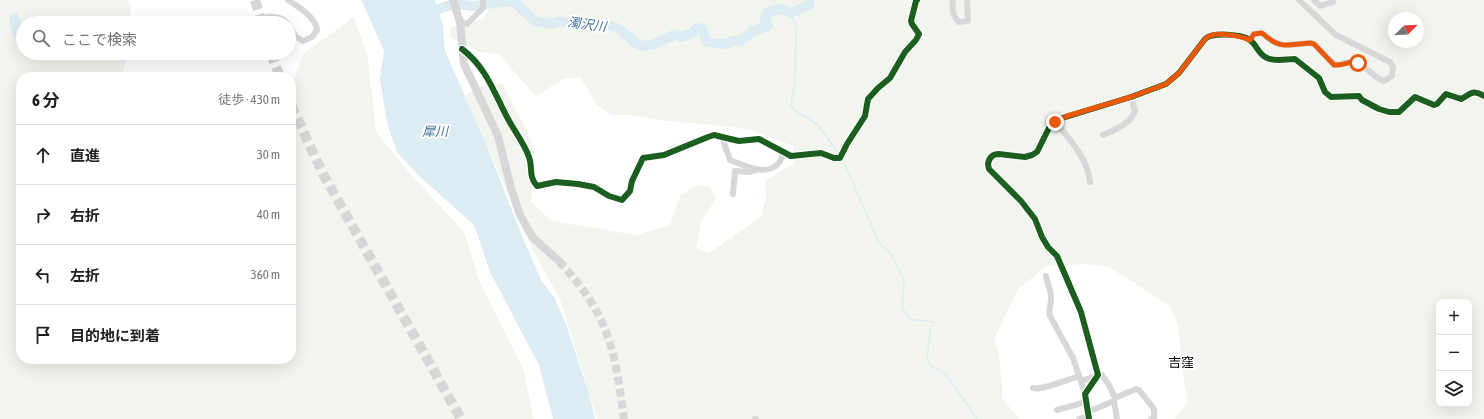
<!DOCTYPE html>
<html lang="ja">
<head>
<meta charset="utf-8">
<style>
	:root { --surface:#fff; --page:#f6f6f6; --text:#202124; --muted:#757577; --line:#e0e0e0 }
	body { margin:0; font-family:"Asap Condensed","Noto Sans JP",sans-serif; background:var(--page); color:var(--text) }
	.controls { position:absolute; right:12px; bottom:12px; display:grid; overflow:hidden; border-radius:8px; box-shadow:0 4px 16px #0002 }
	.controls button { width:36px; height:36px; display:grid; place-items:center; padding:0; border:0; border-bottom:1px solid var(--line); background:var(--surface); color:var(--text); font:20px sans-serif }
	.compass { position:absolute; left:1388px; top:12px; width:36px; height:36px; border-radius:50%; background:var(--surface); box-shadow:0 4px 16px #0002; rotate:66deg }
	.stop { position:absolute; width:12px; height:12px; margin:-9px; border:3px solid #ea580c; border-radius:50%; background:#fff }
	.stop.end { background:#ea580c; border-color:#fff; box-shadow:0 1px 4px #0008 }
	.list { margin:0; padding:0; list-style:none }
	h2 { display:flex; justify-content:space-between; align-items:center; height:52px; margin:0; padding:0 16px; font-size:17px }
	h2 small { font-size:13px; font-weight:400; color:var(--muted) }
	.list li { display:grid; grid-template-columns:26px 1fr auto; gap:12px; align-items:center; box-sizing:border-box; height:60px; padding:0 16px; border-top:1px solid var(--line) }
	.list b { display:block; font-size:15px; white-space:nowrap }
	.list em { font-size:13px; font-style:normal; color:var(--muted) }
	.icon { flex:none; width:22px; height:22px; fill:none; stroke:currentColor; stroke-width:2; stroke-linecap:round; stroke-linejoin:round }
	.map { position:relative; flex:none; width:1484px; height:419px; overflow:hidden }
	.search { position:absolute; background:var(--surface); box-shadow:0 4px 16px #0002; left:16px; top:16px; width:280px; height:44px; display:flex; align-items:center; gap:10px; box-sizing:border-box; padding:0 14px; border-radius:22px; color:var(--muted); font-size:15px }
	.panel { position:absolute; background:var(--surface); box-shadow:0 4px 16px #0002; left:16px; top:72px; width:280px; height:292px; border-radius:16px }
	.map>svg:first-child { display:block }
	.green { fill:#f1f5ed; fill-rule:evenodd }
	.water { fill:#ddebf3 }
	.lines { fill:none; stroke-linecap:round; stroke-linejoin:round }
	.stream { stroke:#ddebf3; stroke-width:1.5 }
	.river { stroke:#ddebf3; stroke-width:10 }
	.tertiary-tunnel { stroke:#d6d6d6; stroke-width:8; stroke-dasharray:8 4; stroke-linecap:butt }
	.trunk-tunnel { stroke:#d6d6d6; stroke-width:10; stroke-dasharray:10 5; stroke-linecap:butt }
	.minor { stroke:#d7d7d7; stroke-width:6 }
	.tertiary { stroke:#d7d7d7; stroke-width:8 }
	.cycleway-casing { stroke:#fff; stroke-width:8 }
	.cycleway { stroke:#1b5e20; stroke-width:6 }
	.route { stroke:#ea580c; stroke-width:5 }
	.labels { text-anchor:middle; stroke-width:4; stroke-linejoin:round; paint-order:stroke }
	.water-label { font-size:13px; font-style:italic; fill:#3f7597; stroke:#fff }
	.neighbourhood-label { font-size:13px; fill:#000; stroke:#fff }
</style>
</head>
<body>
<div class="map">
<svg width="1484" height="419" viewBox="0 0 1484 419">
	<rect width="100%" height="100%" fill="#fff"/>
	<g class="green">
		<path d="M0,0H128L131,7L130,23H23V53H128L121,77H21V359H291V89L303,54L354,17L368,58L376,132L413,177L464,232L480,283L524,371L533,419H0Z"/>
		<path d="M494,0H1484V419H1175L1188,402L1184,382L1178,325L1170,306L1109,267L1085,264L1047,266L1018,289L994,339L999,355L1003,399L1019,419H597L560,299L533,250L465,96L481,86L502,83L527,131L534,150L531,202L552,221L635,235L670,225L681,195L698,185L710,187L716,199L701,221L696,248L709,253L761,217L765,200L766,180L793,164V146L752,130L713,125L658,120L631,115H611L597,105L580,77L563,79L536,96L498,54L479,52L450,37V28L483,19ZM1394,18H1418V42H1394ZM1439,302H1469V404H1439Z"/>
	</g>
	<g class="water">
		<path d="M360,0H435L443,26L445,51L487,146L522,236L542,282L554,297L567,327L589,394L595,419H553L539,365L491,274L474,225L417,174L397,152L387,123L380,79L384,51L362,1Z"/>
		<path d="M17,12L21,22L22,34L16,37L13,36L10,27L9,17L10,15Z"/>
	</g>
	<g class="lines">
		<g class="stream">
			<path d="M791,13L796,28L795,80L791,106L797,112L818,125L840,155"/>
			<path d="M842,158L879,243L891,254L904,280L902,307L909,319L934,322L930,330L927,359L930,365L945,373L977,419"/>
		</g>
		<path class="river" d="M425,14L453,4L474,6L502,2H514L535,21L550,24L561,21L574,24H605L613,26L623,32L637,44L643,46L652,45L676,34L681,37L692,33L697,28L702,29L707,42L726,44L734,41H740L753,31L768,26L765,19L766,14C775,8 783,8 791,13L809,5L810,0"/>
		<path class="tertiary-tunnel" d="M559,261C573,277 587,293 597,312C615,345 619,383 624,419"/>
		<g class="trunk-tunnel">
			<path d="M255,0L262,23"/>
			<path d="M271,53L280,77"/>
			<path d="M291,105L323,174L461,419"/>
		</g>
		<g class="minor">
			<path d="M288,0C298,7 316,17 317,30L312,37L303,41L296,37L289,26"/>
			<path d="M953,0C952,8 952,17 959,22L968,21L967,0"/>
			<path d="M1314,0L1320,6L1333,2"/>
			<path d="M460,22L467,24L483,8V0"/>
			<path d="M249,23C262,18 276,12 287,23"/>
			<path d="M1250,40L1254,34L1262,33C1282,51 1287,44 1311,43L1314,44L1335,65C1342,66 1350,59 1357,62C1367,66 1373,78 1384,81L1392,76L1393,67L1390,62L1336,35L1299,0"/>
			<path d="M462,49C487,68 494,93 508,119C515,132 524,143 529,157C533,168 528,176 537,186L556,182L578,184L594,187L609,196L622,200L630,191L632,181L643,158L664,155L708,137L714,135L722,137L739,141L759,139L791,156L821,153L834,158H840L847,144L865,116L868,99L878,88L890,78L905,52L916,40L919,34L912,24L911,21L916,1L917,0"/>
			<path d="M1055,122C1070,139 1088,159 1090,182"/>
			<path d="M1103,135C1114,130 1131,124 1135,111L1131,97"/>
			<path d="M722,137L730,160C744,165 765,177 778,164C781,161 782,156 784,152"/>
			<path d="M733,194L735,171L750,172L756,170"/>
			<path d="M1046,276C1047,283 1051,290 1051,296C1052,303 1048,309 1050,316L1073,358L1085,394"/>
			<path d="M1081,381L1098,375H1102L1109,385L1115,398L1114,401L1088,412"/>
			<path d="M1033,388C1041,391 1069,379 1079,376"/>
			<path d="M1115,398L1136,389L1139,390L1154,409V418L1151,419"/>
			<path d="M1114,401L1117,419"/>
			<path d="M1057,410L1086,402"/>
			<path d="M755,419H756"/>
			<path d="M1079,419L1089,416"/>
			<path d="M1089,419L1085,394L1098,375L1081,312L1057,256L1048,247L1042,237L1035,219L1021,201L989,169L988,164C989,158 992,154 999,154L1025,157L1032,155L1037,152L1049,128L1059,119L1131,97L1166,84L1179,73L1205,39C1212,32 1242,34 1250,40C1257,45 1258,54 1267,58C1276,62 1285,59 1295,59L1319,78L1325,92L1331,97L1359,96L1362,100L1379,109L1389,112H1399L1415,97L1434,105L1437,104L1446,94L1461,99C1471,94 1472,89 1484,96"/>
		</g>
		<path class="tertiary" d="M453,0L460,22L464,64L498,136L511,188L520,215L533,238L559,261"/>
		<defs>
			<g id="cycleway">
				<path d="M462,49C487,68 494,93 508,119C515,132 524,143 529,157C533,168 528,176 537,186L556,182L578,184L594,187L609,196L622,200L630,191L632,181L643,158L664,155L708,137L714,135L722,137L739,141L759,139L791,156L821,153L834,158H840L847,144L865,116L868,99L878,88L890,78L905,52L916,40L919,34L912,24L911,21L916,1L917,0"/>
				<path d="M1089,419L1085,394L1098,375L1081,312L1057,256L1048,247L1042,237L1035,219L1021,201L989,169L988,164C989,158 992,154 999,154L1025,157L1032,155L1037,152L1049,128L1059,119L1131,97L1166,84L1179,73L1205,39C1212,32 1242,34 1250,40C1257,45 1258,54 1267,58C1276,62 1285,59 1295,59L1319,78L1325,92L1331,97L1359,96L1362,100L1379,109L1389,112H1399L1415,97L1434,105L1437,104L1446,94L1461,99C1471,94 1472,89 1484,96"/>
			</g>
		</defs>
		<use href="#cycleway" class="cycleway-casing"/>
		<use href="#cycleway" class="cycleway"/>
	</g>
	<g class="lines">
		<path class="route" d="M1055,122L1067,116L1131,97L1166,84L1179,73L1205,39C1213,30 1240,36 1250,40L1254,34L1262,33C1282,51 1287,44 1311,43L1314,44L1334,65C1343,66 1350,60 1358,63"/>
	</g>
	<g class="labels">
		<g class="water-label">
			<text transform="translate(587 24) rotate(7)" y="5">濁沢川</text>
			<text x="435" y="136">犀川</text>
		</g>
		<g class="neighbourhood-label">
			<text x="1181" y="367">吉窪</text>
		</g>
	</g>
</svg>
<div class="controls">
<button>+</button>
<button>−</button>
<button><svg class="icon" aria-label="layers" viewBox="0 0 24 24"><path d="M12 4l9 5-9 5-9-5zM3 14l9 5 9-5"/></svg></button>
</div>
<svg class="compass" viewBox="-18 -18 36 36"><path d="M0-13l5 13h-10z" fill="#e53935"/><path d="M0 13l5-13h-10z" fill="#757577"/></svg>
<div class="stop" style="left:1358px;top:63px"></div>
<div class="stop end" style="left:1055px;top:122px"></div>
<div class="search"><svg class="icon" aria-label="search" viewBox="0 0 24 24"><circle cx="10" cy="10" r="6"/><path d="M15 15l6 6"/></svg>ここで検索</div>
<section class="panel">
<h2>6 分<small>徒歩 · 430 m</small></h2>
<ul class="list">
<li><svg class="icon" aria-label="ahead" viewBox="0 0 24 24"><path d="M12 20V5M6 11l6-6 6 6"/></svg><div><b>直進</b></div><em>30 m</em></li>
<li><svg class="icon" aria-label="right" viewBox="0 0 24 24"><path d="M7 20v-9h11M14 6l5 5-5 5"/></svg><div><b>右折</b></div><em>40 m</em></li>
<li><svg class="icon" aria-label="left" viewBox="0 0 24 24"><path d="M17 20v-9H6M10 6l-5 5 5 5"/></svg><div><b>左折</b></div><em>360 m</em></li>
<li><svg class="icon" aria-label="arrive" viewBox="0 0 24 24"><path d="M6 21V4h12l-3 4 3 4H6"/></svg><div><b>目的地に到着</b></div></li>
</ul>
</section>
</div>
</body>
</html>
